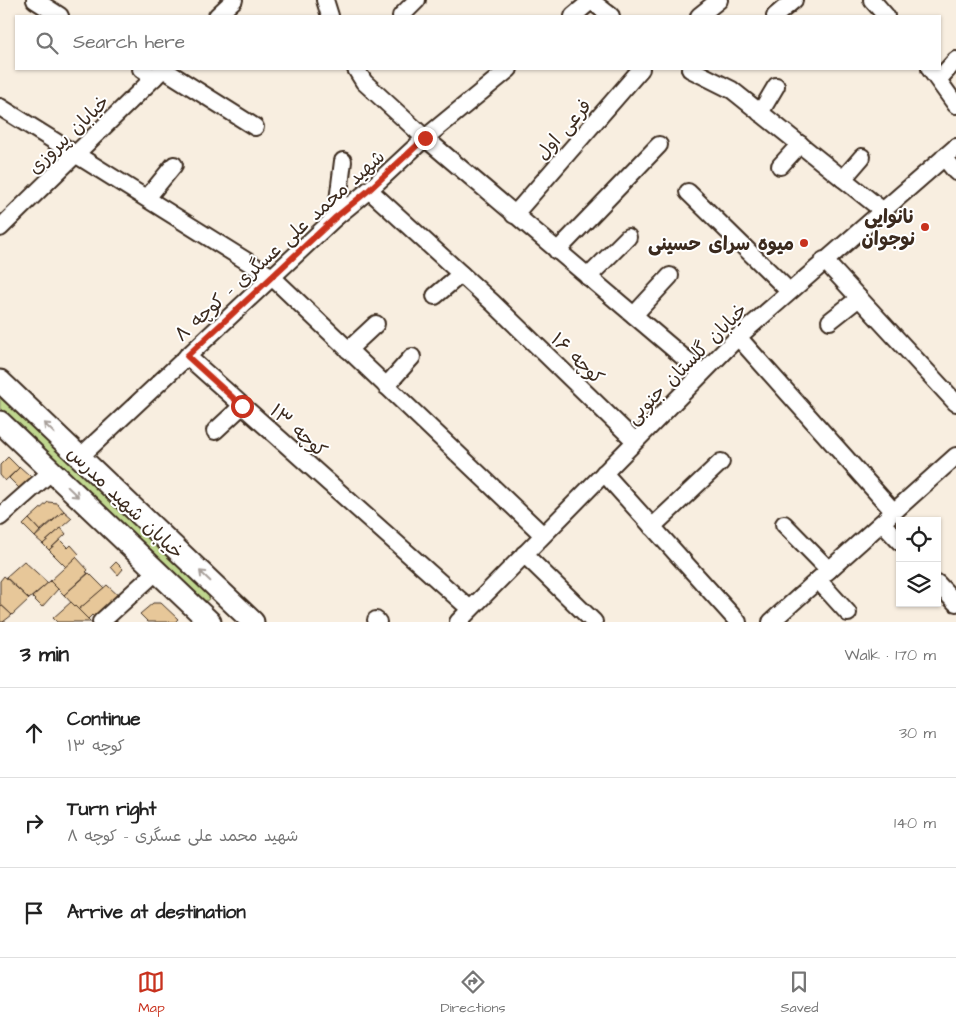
<!DOCTYPE html>
<html lang="en">
<head>
<meta charset="utf-8">
<style>
	:root { --surface:#fff; --page:#f6f6f6; --text:#222; --muted:#767676; --line:#e0e0e0; --accent:#c8321e }
	body { margin:0; font-family:"Architects Daughter","Playpen Sans Arabic",sans-serif; background:var(--page); color:var(--text) }
	.controls { position:absolute; right:15px; bottom:15px; display:grid; overflow:hidden; border-radius:0px; box-shadow:0 1px 4px #0004 }
	.controls button { width:45px; height:45px; display:grid; place-items:center; padding:0; border:0; border-bottom:1px solid var(--line); background:var(--surface); color:var(--text); font:25px sans-serif }
	.stop { position:absolute; width:15px; height:15px; margin:-11px; border:4px solid #c8321e; border-radius:50%; background:#fff }
	.stop.end { background:#c8321e; border-color:#fff; box-shadow:0 1px 5px #0008 }
	.list { margin:0; padding:0; list-style:none }
	h2 { display:flex; justify-content:space-between; align-items:center; height:65px; margin:0; padding:0 20px; font-size:21px }
	h2 small { font-size:16px; font-weight:400; color:var(--muted) }
	.list li { display:grid; grid-template-columns:32px 1fr auto; gap:15px; align-items:center; box-sizing:border-box; height:90px; padding:0 20px; border-top:1px solid var(--line) }
	.list b { display:block; font-size:19px; white-space:nowrap }
	.list p { margin:0; font-size:16px; white-space:nowrap; color:var(--muted) }
	.list em { font-size:16px; font-style:normal; color:var(--muted) }
	.icon { flex:none; width:28px; height:28px; fill:none; stroke:currentColor; stroke-width:2; stroke-linecap:round; stroke-linejoin:round }
	.map { position:relative; flex:none; width:956px; height:622px; overflow:hidden }
	.search { position:absolute; background:var(--surface); box-shadow:0 1px 4px #0004; left:15px; right:15px; top:15px; height:55px; display:flex; align-items:center; gap:12px; box-sizing:border-box; padding:0 18px; border-radius:0px; color:var(--muted); font-size:19px }
	.sheet { height:335px; background:var(--surface) }
	nav { display:flex; justify-content:space-around; align-items:center; box-sizing:border-box; height:70px; border-top:1px solid var(--line); background:var(--surface); font-size:14px; color:var(--muted) }
	nav a { display:grid; justify-items:center; gap:2px }
	nav .on { color:var(--accent) }
	.map>svg:first-child { display:block }
	.green { fill:#c0d88f; stroke:#7e8156 }
	.building { fill:#e7c799; stroke:#3b2a1e }
	.lines { fill:none; stroke-linecap:round; stroke-linejoin:round }
	.minor-casing { stroke:#3b2a1e; stroke-width:20 }
	.major-casing { stroke:#3b2a1e; stroke-width:25 }
	.minor { stroke:#fff; stroke-width:16 }
	.major { stroke:#fff; stroke-width:21 }
	.oneway { stroke:#a79f9a }
	.route { stroke:#c8321e; stroke-width:6 }
	.poi-dot { fill:#c8321e; stroke:#fff; stroke-width:2 }
	.labels { text-anchor:middle; stroke-width:4; stroke-linejoin:round; paint-order:stroke }
	.street-label { font-size:19px; fill:#3b2a1e; stroke:#fff }
	.poi-label { font-size:19px; font-weight:bold; fill:#3b2a1e; stroke:#fff; text-anchor:end }
</style>
</head>
<body>
<div class="map">
<svg width="956" height="622" viewBox="0 0 956 622">
	<rect width="100%" height="100%" fill="#f8eee0"/>
	<filter id="ink" filterUnits="userSpaceOnUse"><feTurbulence type="fractalNoise" baseFrequency=".02" numOctaves="2"/><feDisplacementMap in="SourceGraphic" scale="10" xChannelSelector="R" yChannelSelector="G"/><feConvolveMatrix kernelMatrix="1 2 1 2 8 2 1 2 1" color-interpolation-filters="sRGB"/></filter>
	<g filter="url(#ink)">
		<path class="green" d="M0,398L210,594L208,600L203,601L89,491L0,408Z"/>
		<g class="building">
			<path d="M8,457L19,468L5,481L0,475V465Z"/>
			<path d="M20,467L38,483L25,494L9,478Z"/>
			<path d="M48,502L57,503L64,511L40,531L29,519Z"/>
			<path d="M64,511L72,518L43,544L35,537Z"/>
			<path d="M29,519L40,531L35,537L23,525Z"/>
			<path d="M61,528L66,534L49,550L43,544Z"/>
			<path d="M60,540L68,548L71,545L79,554L66,567L49,550Z"/>
			<path d="M76,557L88,570L86,572L88,573L64,595L50,581Z"/>
			<path d="M24,561L48,583L29,599L6,577Z"/>
			<path d="M116,562L123,569L118,575L111,567Z"/>
			<path d="M89,573L104,588L78,610L64,595Z"/>
			<path d="M4,576L29,599L12,615L0,604V581Z"/>
			<path d="M50,581L58,589L42,607L32,597Z"/>
			<path d="M107,585L122,599L98,621L92,615L88,619L78,610Z"/>
			<path d="M71,602L91,622H57L53,618Z"/>
			<path d="M153,603H161L178,619L175,622H148L140,614Z"/>
			<path d="M0,604L12,615L3,622H0Z"/>
		</g>
		<g class="lines">
			<defs>
				<g id="minor">
					<path d="M35,0L60,16"/>
					<path d="M325,0L330,16"/>
					<path d="M590,0L611,16"/>
					<path d="M872,0L886,16"/>
					<path d="M217,16L234,0"/>
					<path d="M401,16L417,0"/>
					<path d="M573,16L592,0"/>
					<path d="M699,16L719,0"/>
					<path d="M775,16L794,0"/>
					<path d="M141,69L154,78"/>
					<path d="M163,69L255,127"/>
					<path d="M356,69L364,82L425,138L702,373"/>
					<path d="M690,69L732,90L882,210"/>
					<path d="M930,69L956,105"/>
					<path d="M939,79L956,60"/>
					<path d="M0,107L272,277L543,535"/>
					<path d="M760,113L776,86"/>
					<path d="M944,157L956,172"/>
					<path d="M780,166L800,144"/>
					<path d="M843,179L862,157"/>
					<path d="M369,190L493,303L635,441"/>
					<path d="M688,192L789,291"/>
					<path d="M147,198L174,165"/>
					<path d="M514,215L641,69"/>
					<path d="M336,217L343,161"/>
					<path d="M0,228L163,69"/>
					<path d="M557,251L659,145"/>
					<path d="M824,260L956,403"/>
					<path d="M588,277L628,237"/>
					<path d="M435,296L461,274"/>
					<path d="M634,315L670,276"/>
					<path d="M830,321L859,298"/>
					<path d="M738,337L894,512"/>
					<path d="M348,350L376,324"/>
					<path d="M187,356L470,609"/>
					<path d="M386,386L412,357"/>
					<path d="M215,431L242,406"/>
					<path d="M80,457L336,217L369,190L425,138L509,69"/>
					<path d="M604,473L738,622"/>
					<path d="M0,517L52,471"/>
					<path d="M882,523L900,542"/>
					<path d="M784,524L829,570"/>
					<path d="M652,527L721,462"/>
					<path d="M524,554L594,622"/>
					<path d="M818,580L848,613"/>
					<path d="M937,583L956,603"/>
					<path d="M376,620L378,622"/>
					<path d="M101,622L157,571"/>
					<path d="M458,622L738,337L956,147"/>
					<path d="M771,622L956,456"/>
				</g>
				<g id="major">
					<path d="M0,381L253,622"/>
					<path d="M0,422L210,622"/>
				</g>
			</defs>
			<use href="#minor" class="minor-casing"/>
			<use href="#major" class="major-casing"/>
			<use href="#minor" class="minor"/>
			<use href="#major" class="major"/>
		</g>
		<defs><path id="oneway-shaft" d="M-6 0H5M1.5-3L5.5 0L1.5 3" fill="none" stroke-width="1.6" stroke-linecap="round" stroke-linejoin="round" transform="scale(1.25)"/></defs>
		<g class="oneway">
			<use href="#oneway-shaft" transform="translate(49 428) rotate(-136)"/>
			<use href="#oneway-shaft" transform="translate(73 492) rotate(44)"/>
			<use href="#oneway-shaft" transform="translate(205 576) rotate(-136)"/>
		</g>
	</g>
	<g class="lines" filter="url(#ink)">
		<path class="route" d="M242,406L187,356L336,217L369,190L425,138"/>
	</g>
	<g class="poi-dot">
		<circle cx="925" cy="227" r="5"/>
		<circle cx="804" cy="243" r="5"/>
	</g>
	<g class="labels">
		<g class="street-label">
			<text transform="translate(563 129) rotate(-49)" y="7">فرعی اول</text>
			<text transform="translate(68 134) rotate(-44)" y="7">خیابان پیروزی</text>
			<text transform="translate(279 245) rotate(-42)" y="7">شهید محمد علی عسگری - کوچه ۸</text>
			<text transform="translate(578 358) rotate(44)" y="7">کوچه ۱۶</text>
			<text transform="translate(686 363) rotate(-45)" y="7">خیابان گلستان جنوبی</text>
			<text transform="translate(299 430) rotate(42)" y="7">کوچه ۱۳</text>
			<text transform="translate(126 502) rotate(44)" y="7">خیابان شهید مدرس</text>
		</g>
		<g class="poi-label">
			<text x="915" y="223">نانوایی<tspan x="915" dy="22">نوجوان</tspan></text>
			<text x="794" y="250">میوه سرای حسینی</text>
		</g>
	</g>
</svg>
<div class="controls">
<button><svg class="icon" aria-label="locate" viewBox="0 0 24 24"><circle cx="12" cy="12" r="6"/><path d="M12 2v4M12 18v4M2 12h4M18 12h4"/></svg></button>
<button><svg class="icon" aria-label="layers" viewBox="0 0 24 24"><path d="M12 4l9 5-9 5-9-5zM3 14l9 5 9-5"/></svg></button>
</div>
<div class="stop" style="left:242px;top:406px"></div>
<div class="stop end" style="left:425px;top:138px"></div>
<div class="search"><svg class="icon" aria-label="search" viewBox="0 0 24 24"><circle cx="10" cy="10" r="6"/><path d="M15 15l6 6"/></svg>Search here</div>
</div>
<section class="sheet">
<h2>3 min<small>Walk · 170 m</small></h2>
<ul class="list">
<li><svg class="icon" aria-label="ahead" viewBox="0 0 24 24"><path d="M12 20V5M6 11l6-6 6 6"/></svg><div><b>Continue</b><p>کوچه ۱۳</p></div><em>30 m</em></li>
<li><svg class="icon" aria-label="right" viewBox="0 0 24 24"><path d="M7 20v-9h11M14 6l5 5-5 5"/></svg><div><b>Turn right</b><p>شهید محمد علی عسگری - کوچه ۸</p></div><em>140 m</em></li>
<li><svg class="icon" aria-label="arrive" viewBox="0 0 24 24"><path d="M6 21V4h12l-3 4 3 4H6"/></svg><div><b>Arrive at destination</b></div></li>
</ul>
</section>
<nav>
<a class="on"><svg class="icon" aria-label="map" viewBox="0 0 24 24"><path d="M3 6l6-2 6 2 6-2v14l-6 2-6-2-6 2zM9 4v14M15 6v14"/></svg>Map</a>
<a><svg class="icon" aria-label="directions" viewBox="0 0 24 24"><path d="M12 3l9 9-9 9-9-9zM9 14v-3h6M13 9l2 2-2 2"/></svg>Directions</a>
<a><svg class="icon" aria-label="saved" viewBox="0 0 24 24"><path d="M7 4h10v16l-5-4-5 4z"/></svg>Saved</a>
</nav>
</body>
</html>
